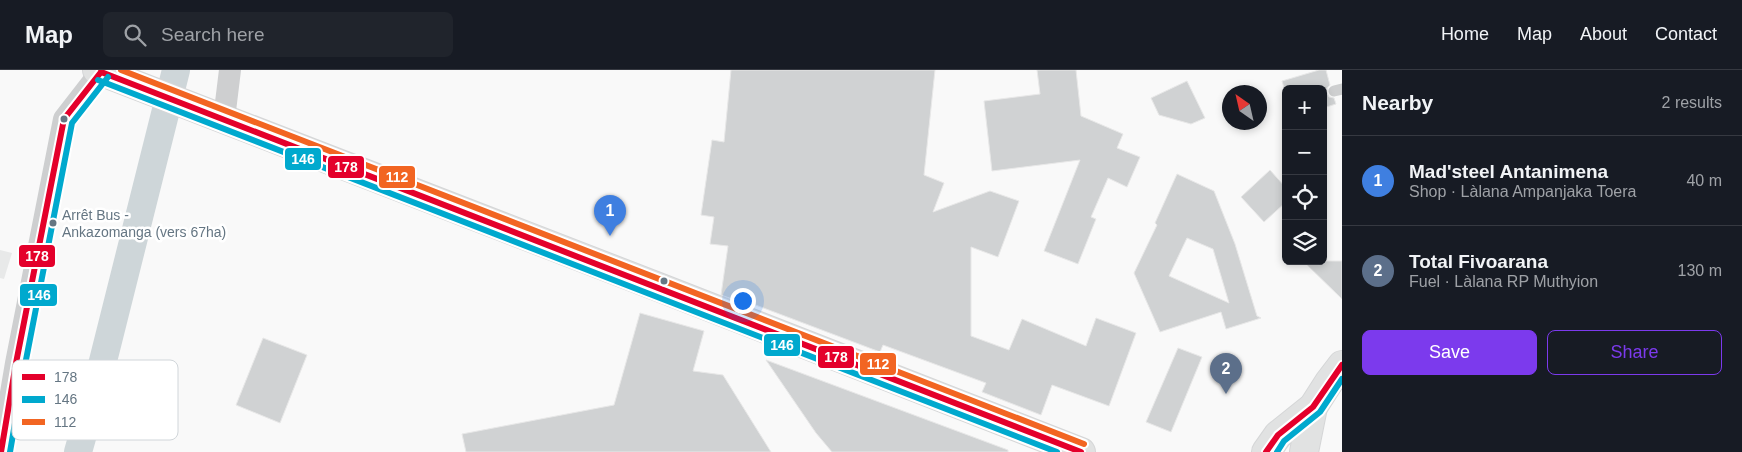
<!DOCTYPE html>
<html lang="en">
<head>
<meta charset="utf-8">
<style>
	:root { --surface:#171b24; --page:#20242c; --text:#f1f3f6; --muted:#9ea1a6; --line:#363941; --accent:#7c3aed }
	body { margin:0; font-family:Arial,sans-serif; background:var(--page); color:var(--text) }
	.controls { position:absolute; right:15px; top:15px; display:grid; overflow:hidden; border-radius:8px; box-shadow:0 2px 8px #0003 }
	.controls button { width:45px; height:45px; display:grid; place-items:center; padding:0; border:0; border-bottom:1px solid var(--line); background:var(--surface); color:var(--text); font:25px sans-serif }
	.compass { position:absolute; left:1222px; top:15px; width:45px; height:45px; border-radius:50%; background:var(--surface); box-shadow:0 2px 8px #0003; rotate:326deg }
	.you { position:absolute; left:742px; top:230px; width:18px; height:18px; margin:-12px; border:4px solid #fff; border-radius:50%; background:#1a73e8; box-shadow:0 0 0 8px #1a73e833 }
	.badge { display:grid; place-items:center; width:32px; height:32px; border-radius:50%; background:var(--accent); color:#fff; font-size:16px; font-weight:700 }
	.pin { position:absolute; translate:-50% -41px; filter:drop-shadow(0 1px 2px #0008) }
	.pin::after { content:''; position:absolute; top:26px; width:18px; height:15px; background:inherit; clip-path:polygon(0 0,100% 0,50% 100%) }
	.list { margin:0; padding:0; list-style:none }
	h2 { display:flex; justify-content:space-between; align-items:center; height:65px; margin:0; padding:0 20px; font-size:21px }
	h2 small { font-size:16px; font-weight:400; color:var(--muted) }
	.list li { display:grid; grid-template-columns:32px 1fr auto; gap:15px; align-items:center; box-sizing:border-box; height:90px; padding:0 20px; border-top:1px solid var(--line) }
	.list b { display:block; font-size:19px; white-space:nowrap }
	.list p { margin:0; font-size:16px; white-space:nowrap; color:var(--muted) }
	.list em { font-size:16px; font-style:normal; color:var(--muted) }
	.actions { display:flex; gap:10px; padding:15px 20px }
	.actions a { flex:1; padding:11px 0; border:1px solid var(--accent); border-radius:8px; text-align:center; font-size:18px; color:var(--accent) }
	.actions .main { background:var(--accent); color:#fff }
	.icon { flex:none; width:28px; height:28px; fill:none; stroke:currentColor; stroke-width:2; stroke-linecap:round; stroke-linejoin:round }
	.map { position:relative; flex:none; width:1342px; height:382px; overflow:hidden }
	header { display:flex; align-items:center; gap:30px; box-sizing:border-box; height:70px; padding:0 25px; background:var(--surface); border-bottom:1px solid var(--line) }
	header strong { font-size:24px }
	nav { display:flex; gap:28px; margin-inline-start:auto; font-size:18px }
	.search { width:350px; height:45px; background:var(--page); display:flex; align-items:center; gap:12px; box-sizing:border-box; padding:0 18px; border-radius:8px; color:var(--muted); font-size:19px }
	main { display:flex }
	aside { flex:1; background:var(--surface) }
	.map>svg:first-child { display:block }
	.built { fill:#e8e9e9 }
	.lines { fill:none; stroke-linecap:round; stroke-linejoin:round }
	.canal { stroke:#ced6d9; stroke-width:28 }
	.building { fill:#d0d2d3; stroke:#e8e8e8; fill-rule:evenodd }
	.secondary-casing { stroke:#d5d6d7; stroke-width:30 }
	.primary-casing { stroke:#d5d6d7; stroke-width:30 }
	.lane { stroke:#cecfd0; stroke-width:11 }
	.street { stroke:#cecfd0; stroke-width:22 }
	.secondary { stroke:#e1e2e2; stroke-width:28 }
	.primary { stroke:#e1e2e2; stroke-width:28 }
	.bus-1-casing { stroke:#fff; stroke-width:10 }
	.bus-2-casing { stroke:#fff; stroke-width:10 }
	.bus-3-casing { stroke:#fff; stroke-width:10 }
	.bus-1 { stroke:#e4002b; stroke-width:6 }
	.bus-2 { stroke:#00a9ce; stroke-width:6 }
	.bus-3 { stroke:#f26522; stroke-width:6 }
	.bus-dot { fill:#657683; stroke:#fff; stroke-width:2 }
	.labels { text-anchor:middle; stroke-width:5; stroke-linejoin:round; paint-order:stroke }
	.bus-label { font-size:14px; fill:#657683; stroke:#fff; text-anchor:start }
	.key { fill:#fff; stroke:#d1d6da; stroke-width:1 }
	.key-label { font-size:14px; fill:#657683 }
	.line-badge { stroke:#fff; stroke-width:2 }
	.badge-label { font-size:14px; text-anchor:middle; font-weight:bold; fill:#fff }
</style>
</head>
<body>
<header>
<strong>Map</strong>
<div class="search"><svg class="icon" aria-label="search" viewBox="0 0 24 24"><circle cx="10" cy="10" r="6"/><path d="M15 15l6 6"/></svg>Search here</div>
<nav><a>Home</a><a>Map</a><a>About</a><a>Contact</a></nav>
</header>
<main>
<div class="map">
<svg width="1342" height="382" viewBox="0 0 1342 382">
	<rect width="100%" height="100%" fill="#f9f9f9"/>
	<path class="built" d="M0,180L12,183L4,209L0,208Z"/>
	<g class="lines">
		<path class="canal" d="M78,382L98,311L176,0"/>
	</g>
	<g class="building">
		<path d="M731,0H935L924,105L944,113L933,142L990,121L1019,131L998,187L971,177V266L1009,280L1022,249L1086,276L1096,248L1136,263L1109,336L1052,315L1041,345L982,322L986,313L883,275L880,282L745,231L735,230L721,225L728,176L710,174L714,147L701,145L712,70L724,72Z"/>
		<path d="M1037,0H1076L1081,46L1123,64L1117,78L1140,87L1127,117L1108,108L1091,147L1096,149L1078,194L1044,181L1080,90L992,101L984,31L1040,24Z"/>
		<path d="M1319,0H1326L1330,15L1327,18V23L1329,27L1334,28L1336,34L1323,38V19H1286V24L1282,11Z"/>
		<path d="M1187,11L1205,48L1191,54L1159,45L1151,28Z"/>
		<path d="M1270,100L1286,118V132L1264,152L1241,127Z"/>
		<path d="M1177,104L1214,121L1235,174L1257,246L1261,248L1226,259L1221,242L1160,262L1134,203L1157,155L1155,153ZM1187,168L1213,179L1229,233L1169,206Z"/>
		<path d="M1303,191H1342V229Z"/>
		<path d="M640,243L704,261L693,301L723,305L771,382H466L462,364L614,335Z"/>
		<path d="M263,268L307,285L280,353L236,335Z"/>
		<path d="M1178,278L1202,287L1171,362L1146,352Z"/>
		<path d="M766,290L1008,380V382H832L816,363Z"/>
	</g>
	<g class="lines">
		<defs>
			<g id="secondary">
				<path d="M1266,382L1278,365L1313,337L1329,312L1342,295"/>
				<path d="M1304,382L1313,337"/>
			</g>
			<path id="primary" d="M97,0L661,218L1081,382"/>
		</defs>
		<use href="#secondary" class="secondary-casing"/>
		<use href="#primary" class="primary-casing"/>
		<path class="lane" d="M1334,21L1342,19"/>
		<g class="street">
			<path d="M224,49L230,0"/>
			<path d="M1,382L16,293L64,49L102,0"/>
		</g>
		<use href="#secondary" class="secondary"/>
		<use href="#primary" class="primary"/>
		<defs>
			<g id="bus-1">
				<path d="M101,2L1081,382"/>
				<path d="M1,382L16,293L64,49L101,2"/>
				<path d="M1266,382L1278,365L1313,337L1342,295"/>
			</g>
			<g id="bus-2">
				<path d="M98,10L1057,382"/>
				<path d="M10,382L25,295L72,53L108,7"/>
				<path d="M1277,382L1284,371L1320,342L1342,309"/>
			</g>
			<path id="bus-3" d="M121,0L1084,374"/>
		</defs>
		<use href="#bus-1" class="bus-1-casing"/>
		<use href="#bus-2" class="bus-2-casing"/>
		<use href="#bus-3" class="bus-3-casing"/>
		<use href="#bus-1" class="bus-1"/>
		<use href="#bus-2" class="bus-2"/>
		<use href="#bus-3" class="bus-3"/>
	</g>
	<g class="bus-dot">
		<circle cx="64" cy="49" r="4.5"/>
		<circle cx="53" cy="153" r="4.5"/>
		<circle cx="664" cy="211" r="4.5"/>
	</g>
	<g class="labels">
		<g class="bus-label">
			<text x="62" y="150">Arrêt Bus -<tspan x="62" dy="17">Ankazomanga (vers 67ha)</tspan></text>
		</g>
	</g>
	<rect x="12" y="290" width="166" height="80" rx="8" class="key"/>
	<rect x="22" y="304" width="23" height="6" fill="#e4002b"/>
	<rect x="22" y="326" width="23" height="7" fill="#00a9ce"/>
	<rect x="22" y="349" width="23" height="6" fill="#f26522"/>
	<g class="key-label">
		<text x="54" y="312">178</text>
		<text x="54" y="334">146</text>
		<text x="54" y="357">112</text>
	</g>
	<g class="line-badge">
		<rect x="284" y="77" width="38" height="24" rx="5" fill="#00a9ce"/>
		<rect x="327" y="85" width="38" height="24" rx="5" fill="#e4002b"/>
		<rect x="378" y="95" width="38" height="24" rx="5" fill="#f26522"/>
		<rect x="18" y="174" width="38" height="24" rx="5" fill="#e4002b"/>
		<rect x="19" y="213" width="39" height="24" rx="5" fill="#00a9ce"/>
		<rect x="763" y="263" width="38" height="24" rx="5" fill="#00a9ce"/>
		<rect x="817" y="275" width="38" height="24" rx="5" fill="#e4002b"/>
		<rect x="859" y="282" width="38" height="24" rx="5" fill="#f26522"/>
	</g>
	<g class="badge-label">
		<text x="303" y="94">146</text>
		<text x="346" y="102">178</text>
		<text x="397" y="112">112</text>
		<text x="37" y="191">178</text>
		<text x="39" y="230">146</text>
		<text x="782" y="280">146</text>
		<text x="836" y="292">178</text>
		<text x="878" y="299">112</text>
	</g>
</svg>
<div class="controls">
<button>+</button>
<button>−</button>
<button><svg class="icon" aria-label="locate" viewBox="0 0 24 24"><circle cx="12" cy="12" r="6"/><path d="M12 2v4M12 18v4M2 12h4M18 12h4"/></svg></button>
<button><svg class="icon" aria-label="layers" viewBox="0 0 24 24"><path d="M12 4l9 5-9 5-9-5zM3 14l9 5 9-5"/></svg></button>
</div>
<svg class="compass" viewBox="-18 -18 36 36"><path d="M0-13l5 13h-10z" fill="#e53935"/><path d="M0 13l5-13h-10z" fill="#9ea1a6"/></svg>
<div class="you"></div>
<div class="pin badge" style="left:610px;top:166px;background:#3f7fe0">1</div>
<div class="pin badge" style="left:1226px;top:324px;background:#5c6f8a">2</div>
</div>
<aside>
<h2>Nearby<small>2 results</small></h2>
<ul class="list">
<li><span class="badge" style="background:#3f7fe0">1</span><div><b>Mad'steel Antanimena</b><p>Shop · Làlana Ampanjaka Toera</p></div><em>40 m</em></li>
<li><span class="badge" style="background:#5c6f8a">2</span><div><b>Total Fivoarana</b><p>Fuel · Làlana RP Muthyion</p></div><em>130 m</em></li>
</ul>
<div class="actions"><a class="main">Save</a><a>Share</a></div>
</aside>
</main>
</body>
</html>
